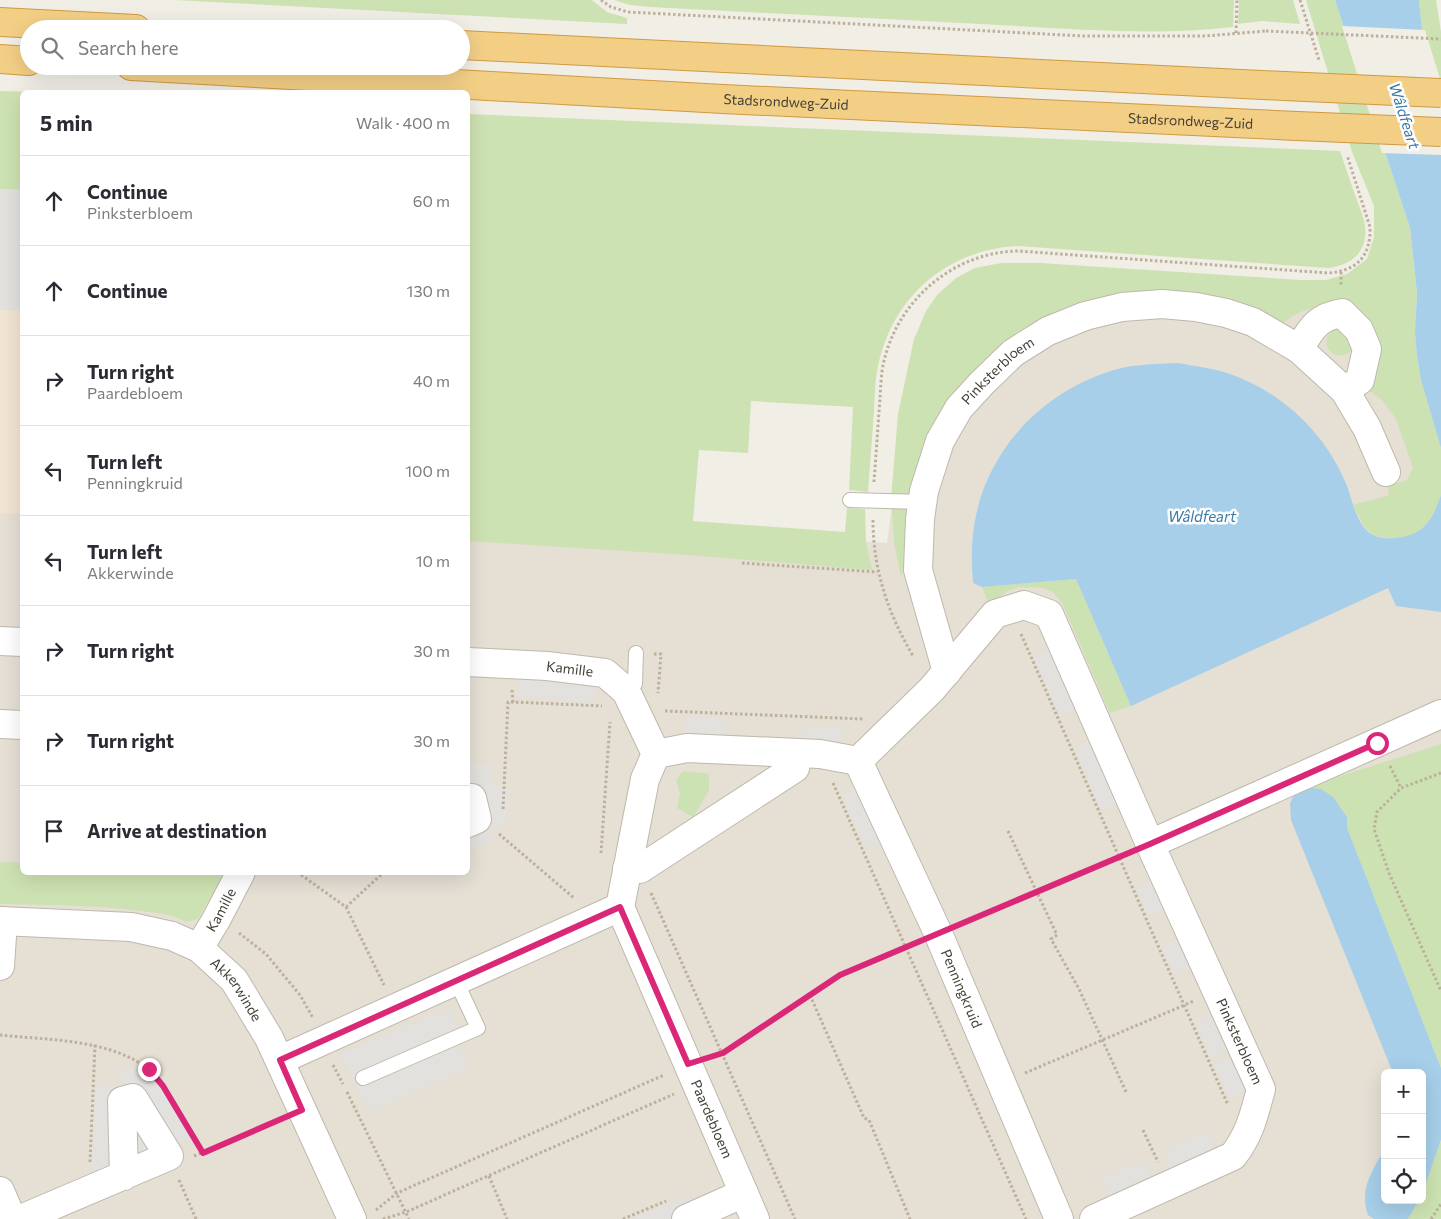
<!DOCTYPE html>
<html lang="en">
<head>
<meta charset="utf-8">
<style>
	:root { --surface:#fff; --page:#f7f7f7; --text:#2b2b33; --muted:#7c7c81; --line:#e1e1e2 }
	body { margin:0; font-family:Commissioner,sans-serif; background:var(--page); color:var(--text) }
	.controls { position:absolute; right:15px; bottom:15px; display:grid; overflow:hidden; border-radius:8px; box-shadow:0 5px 20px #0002 }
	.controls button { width:45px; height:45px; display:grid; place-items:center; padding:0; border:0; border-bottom:1px solid var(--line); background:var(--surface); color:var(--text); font:25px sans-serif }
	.stop { position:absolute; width:15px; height:15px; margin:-11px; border:4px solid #db2777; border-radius:50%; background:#fff }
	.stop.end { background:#db2777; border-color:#fff; box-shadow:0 1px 5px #0008 }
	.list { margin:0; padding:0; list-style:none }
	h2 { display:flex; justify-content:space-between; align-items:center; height:65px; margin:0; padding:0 20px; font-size:21px }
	h2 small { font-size:16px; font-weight:400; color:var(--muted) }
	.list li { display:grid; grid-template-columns:32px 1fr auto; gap:15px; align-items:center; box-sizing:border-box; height:90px; padding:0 20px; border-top:1px solid var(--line) }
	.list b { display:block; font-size:19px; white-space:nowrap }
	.list p { margin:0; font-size:16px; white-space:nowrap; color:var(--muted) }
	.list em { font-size:16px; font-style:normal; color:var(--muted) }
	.icon { flex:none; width:28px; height:28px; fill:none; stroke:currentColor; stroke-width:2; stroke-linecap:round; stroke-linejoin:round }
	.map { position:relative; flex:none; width:1441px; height:1219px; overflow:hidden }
	.search { position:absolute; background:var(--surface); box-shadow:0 5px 20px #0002; left:20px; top:20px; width:450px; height:55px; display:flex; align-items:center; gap:12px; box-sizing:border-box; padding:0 18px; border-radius:28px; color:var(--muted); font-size:19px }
	.panel { position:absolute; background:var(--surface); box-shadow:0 5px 20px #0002; left:20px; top:90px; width:450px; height:785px; border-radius:8px }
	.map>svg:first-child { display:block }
	.residential { fill:#e5dfd4 }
	.commercial { fill:#f2e4d2 }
	.green { fill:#cde2b2 }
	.parking { fill:#e3e1de }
	.water { fill:#a7cfe9 }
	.pier { fill:#f1eee6 }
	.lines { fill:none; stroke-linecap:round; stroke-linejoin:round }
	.service-casing { stroke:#bfb8ac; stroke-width:16 }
	.minor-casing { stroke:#bfb8ac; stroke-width:30 }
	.trunk-casing { stroke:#cf9942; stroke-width:30 }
	.path { stroke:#bcb09c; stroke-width:3; stroke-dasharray:2.5 2.5; stroke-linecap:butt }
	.service { stroke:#fff; stroke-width:14 }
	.minor { stroke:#fff; stroke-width:28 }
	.trunk { stroke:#f3cf86; stroke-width:28 }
	.trunk-bridge-casing { stroke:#cf9942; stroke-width:30; stroke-linecap:butt }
	.path-bridge { stroke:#bcb09c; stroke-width:3; stroke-dasharray:2.5 2.5; stroke-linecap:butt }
	.trunk-bridge { stroke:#f3cf86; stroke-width:28 }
	.route { stroke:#db2777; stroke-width:6 }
	.labels { text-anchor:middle; stroke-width:5; stroke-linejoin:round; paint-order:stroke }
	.street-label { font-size:14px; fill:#433e36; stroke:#fff }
	.water-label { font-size:15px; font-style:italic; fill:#3979a6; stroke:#fff }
</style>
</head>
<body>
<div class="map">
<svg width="1441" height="1219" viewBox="0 0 1441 1219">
	<rect width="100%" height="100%" fill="#f1eee6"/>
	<path class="residential" d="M1378,290L1441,340V755L1417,1073H1385V1186L1375,1219H0V506L22,507V872H468V517L887,543L907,393L953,313Z"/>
	<path class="commercial" d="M0,189L22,190V514L0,513Z"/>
	<g class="green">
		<path d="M174,0H592L607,12L627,18V24Z"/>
		<path d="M614,0H1234L1233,27C1158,36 1074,29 999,25C882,19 766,13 650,7L630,5Z"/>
		<path d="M1239,0H1293L1300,24L1262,21L1238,24Z"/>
		<path d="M1306,0H1335L1410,228L1417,293L1415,332L1417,356L1421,380L1441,448V495L1434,514L1422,530L1407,537L1391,539L1373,535L1363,525L1353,505L1389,495L1388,485L1407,480L1413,468L1396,419L1382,400L1361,385L1371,355L1323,307C1301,309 1295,314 1278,327L1120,302L976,380L906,559L901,577L894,542L891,499L898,414L914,339L926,311L937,295L956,278L975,268L1001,263H1040L1301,280H1326L1347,274L1367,259L1374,237V206L1352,152Z"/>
		<path d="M1419,0H1436L1441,32V90L1422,30Z"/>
		<path d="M0,91L37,92H22V190L0,189Z"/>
		<path d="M468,114L1340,151C1345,166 1350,180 1355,195C1358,203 1362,212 1364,221C1370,248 1355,265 1328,268L1018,246C952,249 899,291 881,354C875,372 875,393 874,411C872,438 870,465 868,492L849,490L853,407L751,401L748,453L699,450L693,521L845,532L847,508L865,509L866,543L872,570L688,555L468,541Z"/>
		<path d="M1338,327H1344L1354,348C1335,370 1312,338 1338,327Z"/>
		<path d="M1076,579L1131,706L1110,713L1063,605L1054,593L1044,588L1018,587L1006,592L989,605L982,587Z"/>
		<path d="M1441,744V1068L1347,828V817L1306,787Z"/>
		<path d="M683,771L709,774V790L693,817L677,808L680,794L676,780Z"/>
		<path d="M0,862L22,863V872L225,873L198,919L186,922C174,914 156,913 142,911C95,905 47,905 0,904Z"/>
		<path d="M1441,1140V1219H1408L1419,1200H1422V1195Z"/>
	</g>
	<g class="parking">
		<path d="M0,189L22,190V311L0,310Z"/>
		<path d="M1051,648L1078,709L1060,717L1033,656Z"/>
		<path d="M518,675L596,680L594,702L517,697Z"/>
		<path d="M686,717L725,719L724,740L685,738Z"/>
		<path d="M802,726L842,728L841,747L801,745Z"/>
		<path d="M1092,741L1119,803L1101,810L1074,749Z"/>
		<path d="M468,763L492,765L491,785L510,788L505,825L489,828L493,840L468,851Z"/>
		<path d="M860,788L883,840L865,848L842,795Z"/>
		<path d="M1154,881L1166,907L1148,915L1136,889Z"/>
		<path d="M1180,939L1192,967L1174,974L1162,947Z"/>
		<path d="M449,1008L464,1042L459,1045L469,1068L367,1112L341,1054Z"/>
		<path d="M1213,1015L1228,1050L1211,1057L1196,1023Z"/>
		<path d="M1231,1056L1247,1091L1229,1098L1214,1064Z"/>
		<path d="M121,1067L147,1072L157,1081L192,1137L91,1182L96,1085L120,1086Z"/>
		<path d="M1207,1132L1215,1149L1172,1168L1164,1150Z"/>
		<path d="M1144,1160L1152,1177L1109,1196L1101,1179Z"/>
		<path d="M690,1195L697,1211L677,1219H631Z"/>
	</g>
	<g class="water">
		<path d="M1335,0H1419L1422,30L1441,90V448L1421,380L1417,356L1415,332L1417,293L1410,228Z"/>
		<path d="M1178,363C1194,366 1211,368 1227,373C1281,391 1326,433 1347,486C1353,502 1357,527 1373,535C1379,538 1390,539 1396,538C1425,535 1432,520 1441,495V612L1396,606L1388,588L1131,706L1076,579L982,587L973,583C971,558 971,535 977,511C993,442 1050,387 1118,369C1137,364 1158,364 1178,363Z"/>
		<path d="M1306,787L1321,789L1333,797L1347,817V828L1441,1068V1140L1422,1195V1073H1393L1291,820L1290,804L1295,792Z"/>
		<path d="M1385,1148V1200H1419L1408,1219H1374L1368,1215C1359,1188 1372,1172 1385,1148Z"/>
	</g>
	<path class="pier" d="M1342,26L1425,30L1441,82V155L1382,153Z"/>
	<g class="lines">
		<defs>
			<g id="service">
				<path d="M850,500L923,502"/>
				<path d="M626,691L635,684L636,653"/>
				<path d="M363,1078L478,1028L456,981"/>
			</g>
			<g id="minor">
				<path d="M1299,349C1311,329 1317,317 1342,313L1359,330L1367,349L1360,380L1345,391"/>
				<path d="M0,641L22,642"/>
				<path id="s1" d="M468,662L547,666L605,673L626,691L656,754"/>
				<path id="s2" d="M947,672L918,570L920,519L924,491L940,441L959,408L982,383L1013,353L1048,331L1085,316L1122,307L1162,304L1196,307L1226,313L1253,322L1299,349L1345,391L1367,428L1386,472"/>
				<path d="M0,724L22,725"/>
				<path id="s3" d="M858,761L932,689L995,614L1024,605L1049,614L1150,844L1261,1089C1254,1115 1250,1134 1233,1156L1094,1219"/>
				<path d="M468,798H472L477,819L468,823"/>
				<path d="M1150,844L1441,714"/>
				<path d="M627,869H640L795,768L798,753"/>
				<path id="s4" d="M620,907L755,1219"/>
				<path id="s5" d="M0,921L131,927L172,936L199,948L234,980L269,1038L352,1219"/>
				<path id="s6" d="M199,948L216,920L241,872"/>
				<path d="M0,966L3,921"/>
				<path id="s7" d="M280,1060L620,907L645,779L656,754L687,748L820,754L858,761L938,933L1059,1219"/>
				<path d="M0,1191L12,1219"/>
				<path d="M21,1219L169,1156L133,1098L122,1101L124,1176"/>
				<path d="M686,1219L744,1193"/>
			</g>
			<g id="trunk">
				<path d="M0,22L136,29"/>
				<path d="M461,45L1284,86"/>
				<path d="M0,59L29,61"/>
				<path id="s8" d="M131,66L723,99L1297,126"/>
			</g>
		</defs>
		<use href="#service" class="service-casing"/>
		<use href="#minor" class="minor-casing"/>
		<use href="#trunk" class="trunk-casing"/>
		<g class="path">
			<path d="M601,0L611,7L628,12L1083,36H1205L1266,31"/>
			<path d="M1300,0L1319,60"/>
			<path d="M1236,33L1237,0"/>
			<path d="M1341,272V287"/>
			<path d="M874,482C876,454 878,426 880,398C881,385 881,370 885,357C901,297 956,252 1018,251L1328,273C1357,271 1371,256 1370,227L1347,155"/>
			<path d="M873,520C873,570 888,613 913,656"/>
			<path d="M742,563L877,572"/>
			<path d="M1021,634L1228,1105"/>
			<path d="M654,654H661L658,693"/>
			<path d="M512,690L513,702L602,706"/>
			<path d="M665,711L864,719"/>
			<path d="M1390,766L1401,788"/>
			<path d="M1441,773L1401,788L1377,812L1374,829L1389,873L1441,991"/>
			<path d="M833,783L1026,1219"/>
			<path d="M503,809L508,702H513"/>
			<path d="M1008,831L1057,935L1051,939L1079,989L1127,1094"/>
			<path d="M499,834L574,898"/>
			<path d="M601,853L610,722"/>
			<path d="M297,872L346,907L384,985"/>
			<path d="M651,893L795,1219"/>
			<path d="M346,907L384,872"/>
			<path d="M962,923L1127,854"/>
			<path d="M239,933L266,954L300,995L313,1018"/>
			<path d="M810,995L864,1118L869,1120L910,1219"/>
			<path d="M0,1035C46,1040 111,1039 148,1069C166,1083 191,1132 203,1153"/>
			<path d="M714,1056L723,1053L840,975L915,943"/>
			<path d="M333,1065L343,1084"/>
			<path d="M1025,1073L1194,1001"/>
			<path d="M347,1092L409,1219"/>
			<path d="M1143,1130L1158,1162"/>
			<path d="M194,1156L278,1120"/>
			<path d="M90,1162L95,1045"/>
			<path d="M489,1176L507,1219"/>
			<path d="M179,1180L196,1219"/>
			<path d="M376,1210L397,1193L664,1075"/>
			<path d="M383,1219L406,1212L674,1094"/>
			<path d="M623,1219L666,1201"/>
			<path d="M1431,1219L1441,1204"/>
		</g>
		<use href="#service" class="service"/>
		<use href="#minor" class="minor"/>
		<use href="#trunk" class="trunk"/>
		<defs>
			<g id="trunk-bridge">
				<path d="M1284,86L1441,93"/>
				<path d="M1297,126L1441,132"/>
			</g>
		</defs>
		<use href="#trunk-bridge" class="trunk-bridge-casing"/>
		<path class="path-bridge" d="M1266,31L1441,39"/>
		<use href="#trunk-bridge" class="trunk-bridge"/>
	</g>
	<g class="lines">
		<path class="route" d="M149,1069L163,1086L203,1153L302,1110L280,1060L620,907L688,1064L723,1053L840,975L1150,844L1377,743"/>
	</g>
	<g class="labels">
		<g class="street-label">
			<text dy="5" stroke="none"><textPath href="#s8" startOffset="656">Stadsrondweg-Zuid</textPath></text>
			<text dy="5" stroke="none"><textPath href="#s8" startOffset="1061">Stadsrondweg-Zuid</textPath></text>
			<text dy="5" stroke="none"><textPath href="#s2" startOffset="330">Pinksterbloem</textPath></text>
			<text dy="5" stroke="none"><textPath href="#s1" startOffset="102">Kamille</textPath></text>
			<text dy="5" stroke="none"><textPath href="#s6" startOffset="44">Kamille</textPath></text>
			<text dy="5" stroke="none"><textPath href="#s7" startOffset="984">Penningkruid</textPath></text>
			<text dy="5" stroke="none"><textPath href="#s5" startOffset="259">Akkerwinde</textPath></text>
			<text dy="5" stroke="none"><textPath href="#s3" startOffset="726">Pinksterbloem</textPath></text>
			<text dy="5" stroke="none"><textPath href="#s4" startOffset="231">Paardebloem</textPath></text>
		</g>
		<g class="water-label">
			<text transform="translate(1404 116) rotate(72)" y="5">Wâldfeart</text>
			<text x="1202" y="522">Wâldfeart</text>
		</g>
	</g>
</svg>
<div class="controls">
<button>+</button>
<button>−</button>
<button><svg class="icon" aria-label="locate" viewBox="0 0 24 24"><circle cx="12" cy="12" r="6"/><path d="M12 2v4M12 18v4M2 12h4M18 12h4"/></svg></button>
</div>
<div class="stop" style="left:1377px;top:743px"></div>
<div class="stop end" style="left:149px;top:1069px"></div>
<div class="search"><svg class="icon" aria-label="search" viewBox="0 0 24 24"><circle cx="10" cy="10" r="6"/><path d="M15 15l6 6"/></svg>Search here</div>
<section class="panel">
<h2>5 min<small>Walk · 400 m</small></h2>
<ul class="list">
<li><svg class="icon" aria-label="ahead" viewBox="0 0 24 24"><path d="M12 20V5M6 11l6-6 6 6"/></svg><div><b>Continue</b><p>Pinksterbloem</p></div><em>60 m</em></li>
<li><svg class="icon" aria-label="ahead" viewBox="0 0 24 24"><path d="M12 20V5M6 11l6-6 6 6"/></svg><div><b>Continue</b></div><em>130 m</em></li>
<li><svg class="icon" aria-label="right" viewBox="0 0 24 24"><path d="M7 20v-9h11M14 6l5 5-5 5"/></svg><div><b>Turn right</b><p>Paardebloem</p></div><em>40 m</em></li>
<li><svg class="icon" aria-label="left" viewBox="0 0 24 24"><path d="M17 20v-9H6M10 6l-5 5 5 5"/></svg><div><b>Turn left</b><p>Penningkruid</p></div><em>100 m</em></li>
<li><svg class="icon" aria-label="left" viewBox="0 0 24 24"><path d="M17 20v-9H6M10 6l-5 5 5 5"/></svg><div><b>Turn left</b><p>Akkerwinde</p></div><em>10 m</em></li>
<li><svg class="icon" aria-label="right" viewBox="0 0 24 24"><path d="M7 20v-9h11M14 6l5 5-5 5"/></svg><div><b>Turn right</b></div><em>30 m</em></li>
<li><svg class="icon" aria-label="right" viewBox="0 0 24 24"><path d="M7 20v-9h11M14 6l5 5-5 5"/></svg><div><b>Turn right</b></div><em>30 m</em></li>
<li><svg class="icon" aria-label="arrive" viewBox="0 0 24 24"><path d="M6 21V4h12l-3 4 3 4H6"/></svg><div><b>Arrive at destination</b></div></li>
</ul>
</section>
</div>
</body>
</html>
